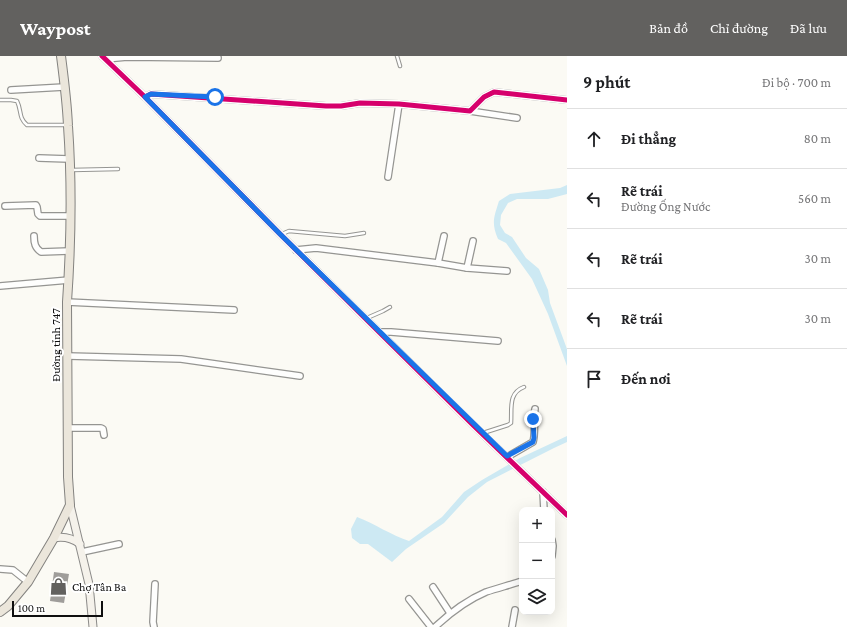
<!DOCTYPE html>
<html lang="vi">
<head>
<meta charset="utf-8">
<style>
	:root { --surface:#fff; --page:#f2f2f2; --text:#202124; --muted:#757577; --line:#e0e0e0; --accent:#62615f }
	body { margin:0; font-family:"Crimson Pro",serif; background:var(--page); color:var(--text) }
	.controls { position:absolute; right:12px; bottom:12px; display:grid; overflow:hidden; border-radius:8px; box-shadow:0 4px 16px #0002 }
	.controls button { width:36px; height:36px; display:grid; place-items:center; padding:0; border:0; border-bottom:1px solid var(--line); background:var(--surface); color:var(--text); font:20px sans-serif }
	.scale { position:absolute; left:12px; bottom:10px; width:91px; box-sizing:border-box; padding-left:4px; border:2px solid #0f0f0f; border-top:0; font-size:11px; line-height:14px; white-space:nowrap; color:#0f0f0f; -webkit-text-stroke:3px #fff; paint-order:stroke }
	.stop { position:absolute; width:12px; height:12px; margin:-9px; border:3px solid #1a73e8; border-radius:50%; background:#fff }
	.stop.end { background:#1a73e8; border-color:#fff; box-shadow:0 1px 4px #0008 }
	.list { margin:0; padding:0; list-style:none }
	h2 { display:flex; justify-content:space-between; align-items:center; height:52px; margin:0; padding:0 16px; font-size:17px }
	h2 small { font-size:13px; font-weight:400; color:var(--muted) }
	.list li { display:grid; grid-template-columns:26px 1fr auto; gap:12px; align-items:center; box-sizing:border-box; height:60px; padding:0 16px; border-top:1px solid var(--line) }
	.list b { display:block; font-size:15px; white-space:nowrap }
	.list p { margin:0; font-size:13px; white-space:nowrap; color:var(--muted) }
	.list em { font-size:13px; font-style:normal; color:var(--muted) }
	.icon { flex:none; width:22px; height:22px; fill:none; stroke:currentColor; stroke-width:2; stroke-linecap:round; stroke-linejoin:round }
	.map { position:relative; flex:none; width:567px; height:571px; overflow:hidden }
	header { display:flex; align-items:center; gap:24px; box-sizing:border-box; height:56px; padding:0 20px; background:var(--accent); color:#fff }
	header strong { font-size:19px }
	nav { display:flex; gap:22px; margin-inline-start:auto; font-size:14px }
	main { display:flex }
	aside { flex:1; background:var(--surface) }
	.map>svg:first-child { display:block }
	.water { fill:#cde9f3 }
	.building { fill:#9f9d9a }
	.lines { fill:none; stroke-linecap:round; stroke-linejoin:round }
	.lane-casing { stroke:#959592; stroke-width:4.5 }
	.street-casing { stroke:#959592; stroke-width:8 }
	.secondary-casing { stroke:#8c8b89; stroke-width:9 }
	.primary-casing { stroke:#83827f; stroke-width:10 }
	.lane { stroke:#fefefd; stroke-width:2.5 }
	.street { stroke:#fefefd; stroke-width:5.5 }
	.secondary { stroke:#f5f2eb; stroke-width:7 }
	.primary { stroke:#ebe6db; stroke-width:8 }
	.cycleway-casing { stroke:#fff; stroke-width:8 }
	.cycleway { stroke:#d6006c; stroke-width:5 }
	.route { stroke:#1a73e8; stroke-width:5 }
	.labels { text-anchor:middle; stroke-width:4; stroke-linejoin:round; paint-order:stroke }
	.street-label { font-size:12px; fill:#0f0f0f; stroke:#fff }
	.poi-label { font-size:12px; fill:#0f0f0f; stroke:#fff; text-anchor:start }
</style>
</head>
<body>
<header>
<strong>Waypost</strong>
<nav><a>Bản đồ</a><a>Chỉ đường</a><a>Đã lưu</a></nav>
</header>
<main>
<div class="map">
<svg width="567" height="571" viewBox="0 0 567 571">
	<rect width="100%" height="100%" fill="#fbfaf4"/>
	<g class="water">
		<path d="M567,129V138L548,143H517L508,147L501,159L500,169L505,177L512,181L526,202L539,213L548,234L550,247L567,293V310L548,258L532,223L506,187L498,183C491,167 494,161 499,145L510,138L560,132Z"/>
		<path d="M567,380V386L554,392L487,426L468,441L444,467L406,493L392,506L368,488H360L352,482L351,473L357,461C375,468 391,479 409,485L442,461L464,436L482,424L520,402Z"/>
	</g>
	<path class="building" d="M54,516L69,518L64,547L50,545Z"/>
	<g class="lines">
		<defs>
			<g id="lane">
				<path d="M397,0L400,10"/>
				<path d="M0,44H11L17,45C22,55 18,61 27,69H66"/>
				<path d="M72,114L118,113"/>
				<path d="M282,178L289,175L345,180L364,177"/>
				<path d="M367,262L383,255L390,251"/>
				<path d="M483,377L508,369L511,367C512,352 508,337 524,331"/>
			</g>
			<g id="street">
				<path d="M102,0L145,41L280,178L473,369L567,459"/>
				<path d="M106,3L127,1L218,2"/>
				<path d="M11,34L64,31"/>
				<path d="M145,41L151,38L326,50H341L360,47L399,48L470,55L484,41L494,36L567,44"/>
				<path d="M470,55L517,62"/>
				<path d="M39,102L69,103"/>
				<path d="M388,121L399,48"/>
				<path d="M5,150L36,149L37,151L38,158L40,160H70"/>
				<path d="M34,180C34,187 35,192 41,196L69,195"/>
				<path d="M296,194L316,192L438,207L444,180"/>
				<path d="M438,207L467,212L473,185"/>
				<path d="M467,212L507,215"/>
				<path d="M0,230L69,224"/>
				<path d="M67,246L234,254"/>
				<path d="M381,276H391L498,285"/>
				<path d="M68,300L181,303L300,320"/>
				<path d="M68,372H101L103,373L104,379"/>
				<path d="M507,401L533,386C536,376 533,363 535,353"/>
				<path d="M543,436L544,454"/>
				<path d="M552,484L553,490L552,500"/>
				<path d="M82,496L119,488"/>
				<path d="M0,513L13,514L28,526"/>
				<path d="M433,531L450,557"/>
				<path d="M409,543L431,571"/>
				<path d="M154,571L153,566L155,528"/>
				<path d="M435,571C450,557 467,544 486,536C498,532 510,529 522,525"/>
				<path d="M512,571L515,554"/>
			</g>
			<g id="secondary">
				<path d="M70,449L89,528L93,571"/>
				<path d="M54,482C64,480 72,482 80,488"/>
			</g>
			<path id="primary" d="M0,556L8,550L28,526L54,482L70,449L68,421L67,246C71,189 72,127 68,70C67,46 64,23 61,0"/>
		</defs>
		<use href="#lane" class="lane-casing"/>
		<use href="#street" class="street-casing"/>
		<use href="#secondary" class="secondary-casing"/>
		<use href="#primary" class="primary-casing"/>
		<use href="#lane" class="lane"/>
		<use href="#street" class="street"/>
		<use href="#secondary" class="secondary"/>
		<use href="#primary" class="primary"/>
		<defs>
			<g id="cycleway">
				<path d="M102,0L145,41L280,178L473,369L567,459"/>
				<path d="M145,41L151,38L326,50H341L360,47L399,48L470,55L484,41L494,36L567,44"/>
			</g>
		</defs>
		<use href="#cycleway" class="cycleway-casing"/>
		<use href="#cycleway" class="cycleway"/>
	</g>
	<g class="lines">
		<path class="route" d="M215,41L151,38L145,41L280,178L507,400L533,386L534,382L533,363"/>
	</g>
	<defs>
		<symbol id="shop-bare" viewBox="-9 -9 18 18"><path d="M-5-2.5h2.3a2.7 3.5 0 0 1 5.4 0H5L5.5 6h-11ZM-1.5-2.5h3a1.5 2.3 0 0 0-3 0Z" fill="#62615f" stroke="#fff" stroke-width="2.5" paint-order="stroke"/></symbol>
	</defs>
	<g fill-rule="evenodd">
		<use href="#shop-bare" x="46" y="518" width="25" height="25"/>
	</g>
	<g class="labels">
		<g class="street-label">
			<text transform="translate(56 289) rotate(-90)" y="4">Đường tỉnh 747</text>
		</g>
		<g class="poi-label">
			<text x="72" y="535">Chợ Tân Ba</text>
		</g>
	</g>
</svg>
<div class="controls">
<button>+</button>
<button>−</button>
<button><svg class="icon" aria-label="layers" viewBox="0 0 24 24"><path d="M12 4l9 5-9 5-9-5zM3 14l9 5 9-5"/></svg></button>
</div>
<div class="scale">100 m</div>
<div class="stop" style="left:215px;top:41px"></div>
<div class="stop end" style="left:533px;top:363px"></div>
</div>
<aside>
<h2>9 phút<small>Đi bộ · 700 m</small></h2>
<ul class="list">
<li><svg class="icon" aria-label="ahead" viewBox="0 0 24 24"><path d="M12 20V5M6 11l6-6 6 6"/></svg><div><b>Đi thẳng</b></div><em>80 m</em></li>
<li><svg class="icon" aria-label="left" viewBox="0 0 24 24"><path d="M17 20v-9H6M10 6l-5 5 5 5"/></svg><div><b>Rẽ trái</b><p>Đường Ống Nước</p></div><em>560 m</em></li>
<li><svg class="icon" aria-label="left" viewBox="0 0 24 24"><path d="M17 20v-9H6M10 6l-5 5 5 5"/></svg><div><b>Rẽ trái</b></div><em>30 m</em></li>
<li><svg class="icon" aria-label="left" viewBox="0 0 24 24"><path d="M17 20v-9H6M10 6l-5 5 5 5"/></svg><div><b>Rẽ trái</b></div><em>30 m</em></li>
<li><svg class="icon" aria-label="arrive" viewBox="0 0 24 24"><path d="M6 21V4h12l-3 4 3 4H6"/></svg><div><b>Đến nơi</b></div></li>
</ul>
</aside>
</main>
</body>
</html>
